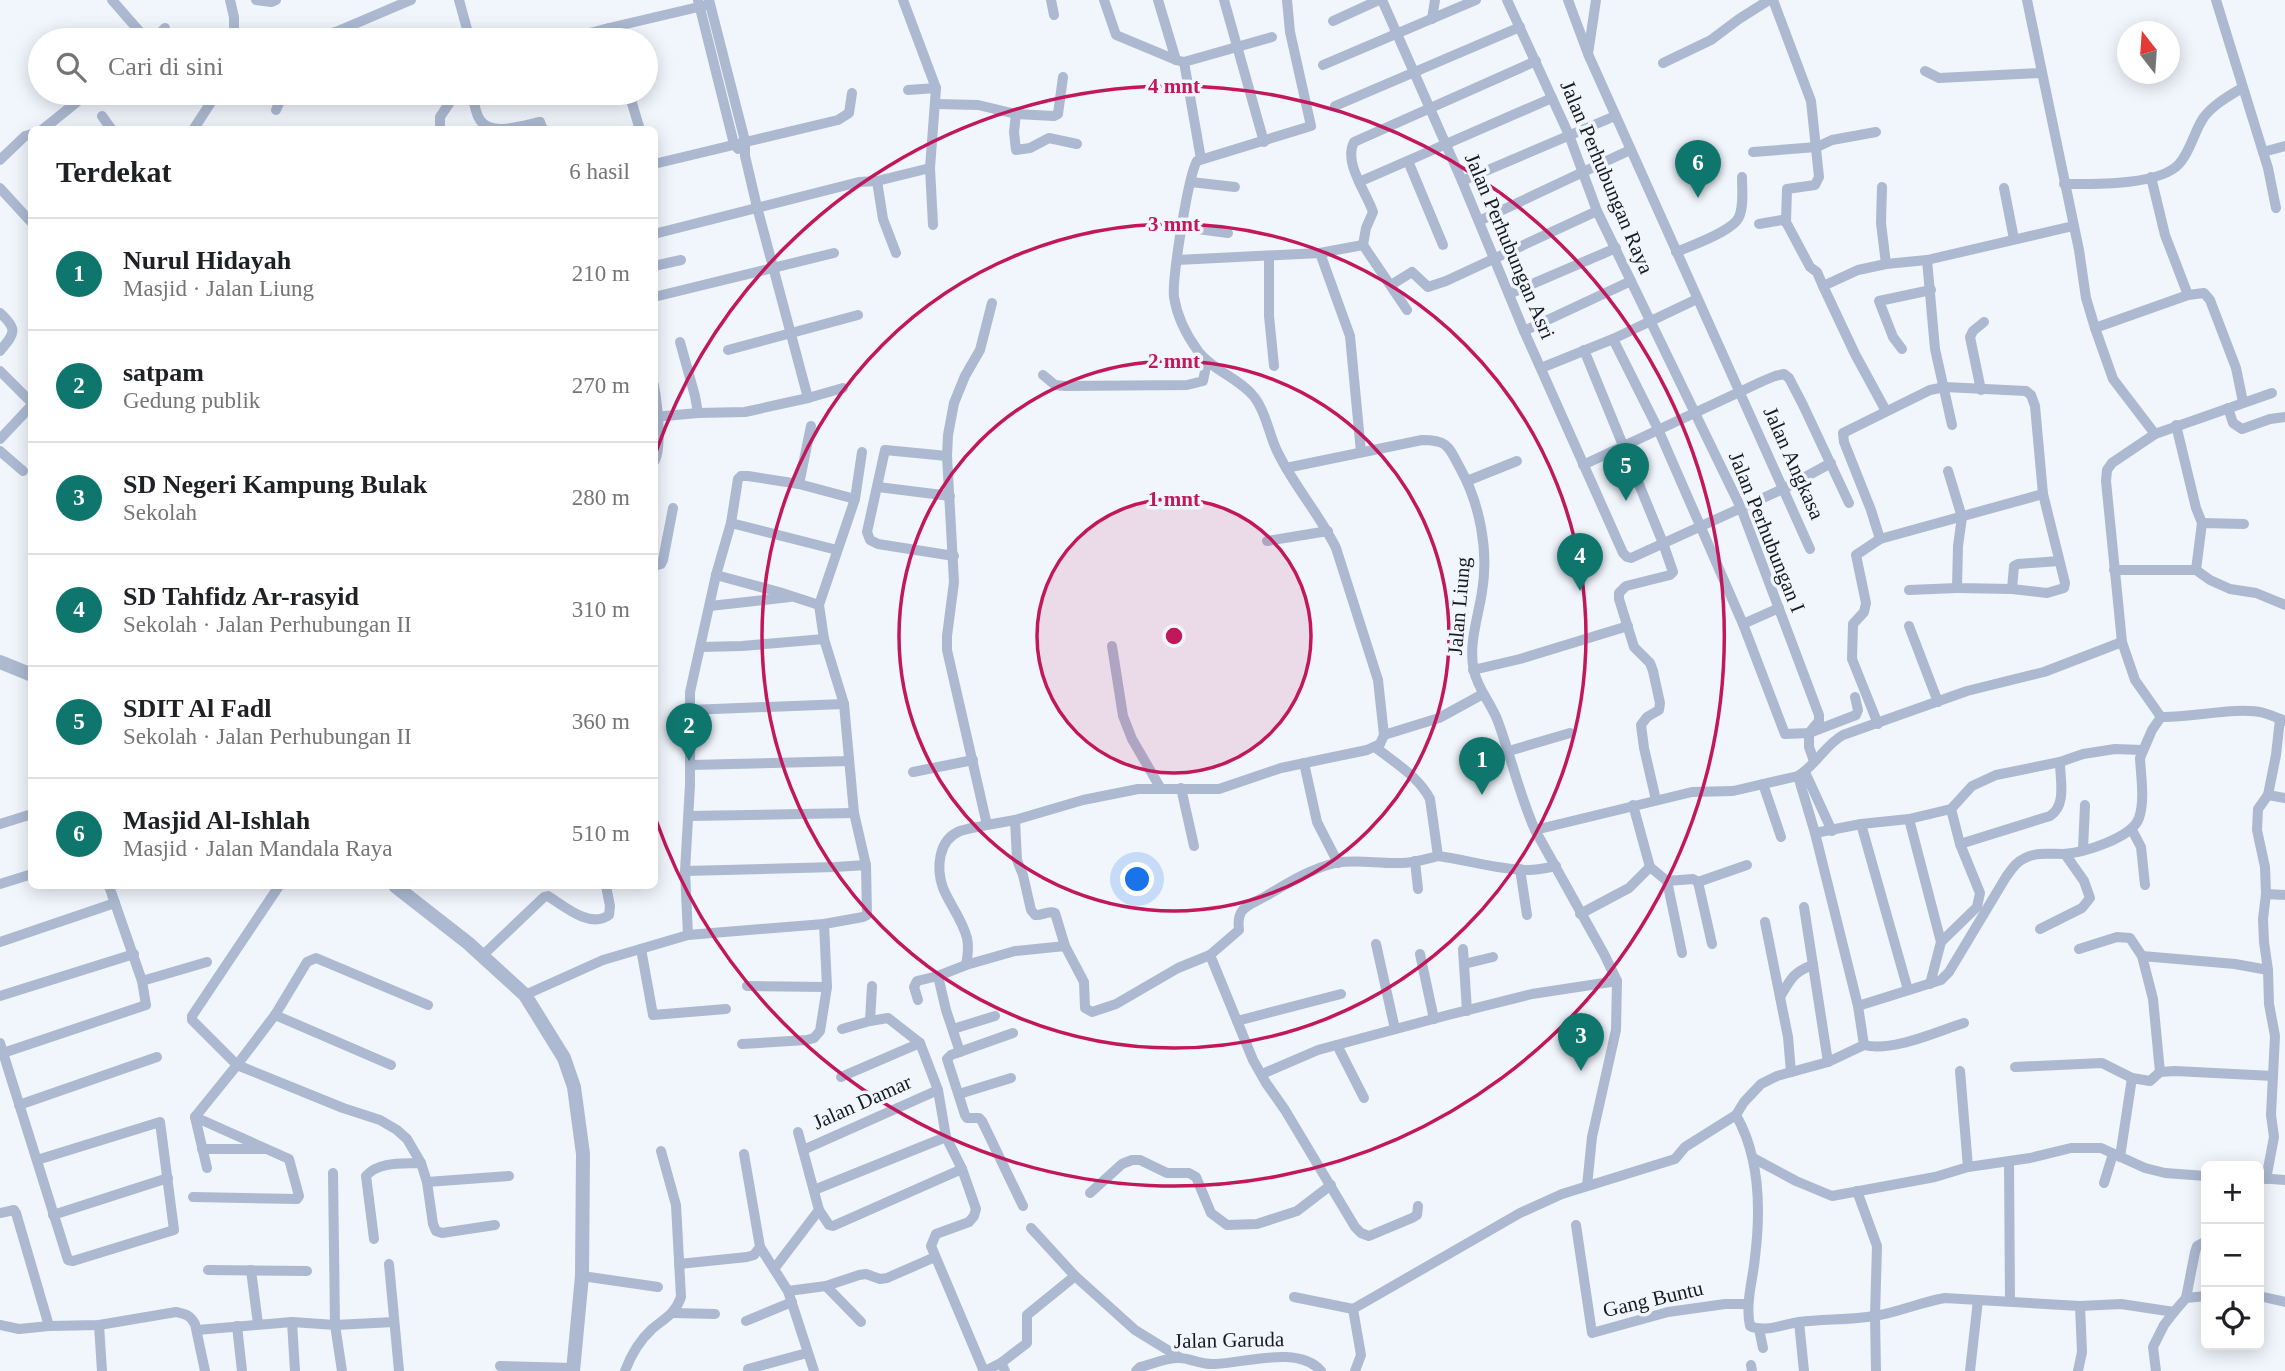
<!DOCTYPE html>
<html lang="id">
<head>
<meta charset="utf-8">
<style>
	:root { --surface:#fff; --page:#f6f6f6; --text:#202124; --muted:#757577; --line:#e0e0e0; --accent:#0f766e }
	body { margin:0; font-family:"Times New Roman",serif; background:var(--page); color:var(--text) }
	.controls { position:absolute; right:21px; bottom:21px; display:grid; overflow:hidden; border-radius:10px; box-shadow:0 4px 18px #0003 }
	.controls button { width:63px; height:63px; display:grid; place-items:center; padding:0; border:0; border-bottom:2px solid var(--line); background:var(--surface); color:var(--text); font:35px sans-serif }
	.compass { position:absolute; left:2117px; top:21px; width:63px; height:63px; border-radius:50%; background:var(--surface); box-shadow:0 4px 18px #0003; rotate:343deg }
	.you { position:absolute; left:1138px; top:880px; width:24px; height:24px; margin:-18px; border:5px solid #fff; border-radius:50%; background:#1a73e8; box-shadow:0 0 0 10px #1a73e833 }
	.badge { display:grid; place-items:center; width:46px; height:46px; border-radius:50%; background:var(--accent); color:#fff; font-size:23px; font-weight:700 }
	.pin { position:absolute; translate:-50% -58px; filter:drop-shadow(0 2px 4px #0008) }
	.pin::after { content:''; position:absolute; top:37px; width:24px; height:21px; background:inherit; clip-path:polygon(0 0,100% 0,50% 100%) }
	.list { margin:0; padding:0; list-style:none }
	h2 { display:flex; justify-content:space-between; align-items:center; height:91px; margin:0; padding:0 28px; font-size:30px }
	h2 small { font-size:23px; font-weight:400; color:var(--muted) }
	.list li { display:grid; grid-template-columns:46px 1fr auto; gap:21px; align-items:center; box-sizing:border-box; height:112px; padding:0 28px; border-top:2px solid var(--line) }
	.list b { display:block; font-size:26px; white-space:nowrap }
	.list p { margin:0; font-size:23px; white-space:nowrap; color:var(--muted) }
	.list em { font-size:23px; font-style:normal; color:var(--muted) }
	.icon { flex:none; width:38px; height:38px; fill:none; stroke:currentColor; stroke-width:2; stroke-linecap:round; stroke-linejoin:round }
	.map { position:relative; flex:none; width:2285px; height:1371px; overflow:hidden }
	.search { position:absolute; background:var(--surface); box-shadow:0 4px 18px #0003; left:28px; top:28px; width:630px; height:77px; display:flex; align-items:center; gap:18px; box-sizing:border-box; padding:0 24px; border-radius:38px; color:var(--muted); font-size:26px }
	.panel { position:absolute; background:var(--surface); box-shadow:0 4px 18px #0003; left:28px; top:126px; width:630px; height:763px; border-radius:10px }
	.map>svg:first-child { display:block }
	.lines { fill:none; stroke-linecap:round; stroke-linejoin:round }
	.minor { stroke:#acb9d1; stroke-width:10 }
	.tertiary { stroke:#acb9d1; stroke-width:14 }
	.ring { fill:none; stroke:#c2185b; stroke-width:3.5 }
	.labels { text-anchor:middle; stroke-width:7; stroke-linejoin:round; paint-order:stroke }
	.street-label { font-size:21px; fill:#171b20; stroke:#f1f5fc }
	.centre { fill:#c2185b; stroke:#f1f5fc; stroke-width:3.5 }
	.ring-label { font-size:21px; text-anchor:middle; font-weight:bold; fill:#c2185b; stroke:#f1f5fc; stroke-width:7; stroke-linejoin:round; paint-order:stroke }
</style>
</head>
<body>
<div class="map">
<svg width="2285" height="1371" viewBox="0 0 2285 1371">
	<rect width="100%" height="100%" fill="#f1f5fc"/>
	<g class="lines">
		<g class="minor">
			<path d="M112,0L147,40"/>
			<path d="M230,0L234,17V39"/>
			<path d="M256,0L271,2L276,0"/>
			<path d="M459,0L470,40"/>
			<path d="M698,0L734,144L738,149"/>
			<path d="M903,0L936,88L930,168L933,225"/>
			<path d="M1051,0L1054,15"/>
			<path d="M1104,0L1116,35L1176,60"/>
			<path d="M1158,0L1176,60L1184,62L1201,159"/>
			<path d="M1224,0L1264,142"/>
			<path d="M1382,0L1462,181L1524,331L1623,553L1627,557L1631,558L1785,488L1831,463"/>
			<path d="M1507,0L1569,135L1597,211L1741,508L1819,715V721L1809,733V747L1814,761"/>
			<path d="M1568,0L1587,51"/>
			<path d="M1596,0L1588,54L1810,549"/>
			<path d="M1773,0L1811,101L1819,177L1815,185L1787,189L1786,222L1810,267L1817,272L1823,286"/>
			<path d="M2027,0L2079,250L2086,298L2095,328L2113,379L2155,434L2112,463L2107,470L2106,481L2122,642L2135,680L2161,717"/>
			<path d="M2216,0L2263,152"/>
			<path d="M1432,19L1435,0"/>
			<path d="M1333,21L1379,0"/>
			<path d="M154,40L165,28"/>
			<path d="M311,40L338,31L411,0"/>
			<path d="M562,40L609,28"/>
			<path d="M613,40L609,28L707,5"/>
			<path d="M1184,62L1272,37"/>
			<path d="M1663,63L1711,40L1739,19L1769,0"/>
			<path d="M1323,65L1476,0"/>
			<path d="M1925,71L1939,78L2040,73"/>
			<path d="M908,90L936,88"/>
			<path d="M472,93C474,101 475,113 480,120C491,137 524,125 540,122L543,130"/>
			<path d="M629,93L640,130"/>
			<path d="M936,104L978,105L1016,114L1054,116L1058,114L1063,77"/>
			<path d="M1335,106L1520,27"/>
			<path d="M276,110L280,101L278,93"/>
			<path d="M1016,114L1014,132L1016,150L1030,148L1049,138L1077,144"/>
			<path d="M102,116L112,130"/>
			<path d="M42,130L88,93"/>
			<path d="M193,130L217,93"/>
			<path d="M440,130V117L456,93"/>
			<path d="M1753,152L1817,147L1832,140L1876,132"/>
			<path d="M0,160L25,136L32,134"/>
			<path d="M1408,161L1443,245"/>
			<path d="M654,164L838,120L849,113L852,93"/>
			<path d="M2151,177L2165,235L2188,295"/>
			<path d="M877,181L883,219L896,253"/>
			<path d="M1462,181L1615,116"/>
			<path d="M1191,182L1235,187"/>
			<path d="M1359,182L1552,98"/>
			<path d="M2064,184C2092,184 2159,186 2179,164C2191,151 2194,131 2204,117C2214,104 2229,96 2242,88"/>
			<path d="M1882,187L1881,223L1886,264"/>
			<path d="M0,188L32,223"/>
			<path d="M2004,188L2014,239"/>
			<path d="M2276,208L2268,168L2263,152L2285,146"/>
			<path d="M1479,221L1630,150"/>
			<path d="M1759,224L1782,220L1786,222"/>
			<path d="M1183,227L1228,233"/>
			<path d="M654,234L859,182L877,181L930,168"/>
			<path d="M1363,245L1366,228L1373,212C1367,193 1343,163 1354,142L1536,61"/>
			<path d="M1676,252C1691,246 1733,231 1739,217C1744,206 1742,189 1742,177"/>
			<path d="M1320,253L1363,245L1407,310"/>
			<path d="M1269,257V316L1274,366"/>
			<path d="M1177,260L1320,253L1350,336L1361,452"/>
			<path d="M1927,260L1935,349L1952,425"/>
			<path d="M654,266L681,260"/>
			<path d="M1391,285L1412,272L1428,287L1446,281L1597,211"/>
			<path d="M1509,294L1616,248"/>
			<path d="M654,297L834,253"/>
			<path d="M992,303L980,350L965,376L954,403L948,435L947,456L954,582L947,636V650L987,825L1015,820L1083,800L1138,789H1219L1281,768L1367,750L1380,744L1384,735L1378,680L1336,548C1320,515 1294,486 1278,453C1269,436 1267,414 1255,398C1241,379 1213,371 1198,351C1187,336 1177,316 1174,297C1172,279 1188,176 1197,161L1311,126L1290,32L1287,0"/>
			<path d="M0,313C19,330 14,334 0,351"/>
			<path d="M2095,328L2188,295L2204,293L2210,300L2236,368L2243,402"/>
			<path d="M1524,331L1631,281"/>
			<path d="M1613,339L1658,429L1743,624L1779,608"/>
			<path d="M1902,349L1893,337L1879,301L1931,290"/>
			<path d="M728,350L858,315"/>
			<path d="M1584,350L1663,543L1673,572L1670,575L1626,586L1619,593V599L1634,647L1650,663L1653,671L1660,703L1659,710L1647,717L1641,725L1644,748L1656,800"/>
			<path d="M1541,368L1613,339L1697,299"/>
			<path d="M0,371L32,403"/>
			<path d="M1043,375L1055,385L1065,386L1187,385L1203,381L1207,361"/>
			<path d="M654,385C657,403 663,447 654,462"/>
			<path d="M1981,390L1970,337L1973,331L1984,322"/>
			<path d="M808,398L843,388"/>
			<path d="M2228,408L2233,423L2242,429L2270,419L2285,417"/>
			<path d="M1886,411L1855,354L1823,286L1858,270L1886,264L1927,260L2073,226"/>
			<path d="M698,413L745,412L808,398L757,207L745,156V141L709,0"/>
			<path d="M654,417L698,413L695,396L680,342"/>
			<path d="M2176,425L2196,508L2202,523"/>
			<path d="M2155,434L2272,393"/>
			<path d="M0,439L32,405"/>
			<path d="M0,451L23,471"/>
			<path d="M947,456L885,450L867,532L870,540L878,544L954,556"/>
			<path d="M1583,465L1763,381L1775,376L1784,374L1789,378L1803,405L1849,503"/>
			<path d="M1286,468L1422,440C1448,440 1448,446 1460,468C1480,504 1489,551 1482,592C1478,618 1468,645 1474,671C1478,689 1490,702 1497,719C1511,756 1519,794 1535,830L1692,792L1733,791L1798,776C1816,765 1825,745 1843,735L1967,691L2044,672L2122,642"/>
			<path d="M1467,481L1517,461"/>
			<path d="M799,484L811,426"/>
			<path d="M878,487L950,496"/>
			<path d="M731,523L837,550"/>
			<path d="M1880,539L1871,510L1844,442L1843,433L1930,390L1945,387L2026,391L2031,395L2035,406L2043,494L2065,583L2064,588L2047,593L2012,589L1957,588L1958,546L1962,517L1948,471"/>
			<path d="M1267,541L1328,531"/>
			<path d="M654,566L661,564L663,560L673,508"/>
			<path d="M2114,570H2196L2210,580L2230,589L2256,593L2285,605"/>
			<path d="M2196,570L2202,523L2244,524"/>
			<path d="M716,575L779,592L819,605"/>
			<path d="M2012,589L2014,566L2018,564L2059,561"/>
			<path d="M1909,590L1957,588"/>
			<path d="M710,606L790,597"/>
			<path d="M1743,624L1785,734L1809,733L1856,715L1858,710L1855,697"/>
			<path d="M1909,626L1938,702"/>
			<path d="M824,639L819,605L855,499L862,452"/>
			<path d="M1112,646L1123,716L1132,739L1161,789"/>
			<path d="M701,647L742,646L824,639L844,704L854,813L866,865"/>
			<path d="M1473,670L1520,659L1628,626"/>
			<path d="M689,710L844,704"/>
			<path d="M2161,717C2191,718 2238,706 2264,713C2271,715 2278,718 2285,721"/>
			<path d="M1878,724L1852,659L1853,624L1864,612L1866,603L1856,555L1880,539L2043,494"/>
			<path d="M1384,735L1439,718L1483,694"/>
			<path d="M1375,747C1394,762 1419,777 1430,799L1438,856C1468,860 1498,870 1528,870C1537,870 1547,868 1556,866"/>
			<path d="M1509,751L1570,733"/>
			<path d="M1304,763L1317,822L1338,863"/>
			<path d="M691,765L849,761"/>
			<path d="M913,772L973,760"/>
			<path d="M1805,772L1832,831"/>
			<path d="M1798,776L1815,833L1858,1006L1864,1045"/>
			<path d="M1763,784L1781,837"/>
			<path d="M1181,788L1194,846"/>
			<path d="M2268,795L2285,798"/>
			<path d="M1633,805L1650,867"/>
			<path d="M689,816L854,813"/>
			<path d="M1909,819L1941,942L1930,984"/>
			<path d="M1015,820L1017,860L1023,875L1031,910L1035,915C1042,916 1048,910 1055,913L1065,946"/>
			<path d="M0,824L32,814"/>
			<path d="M1861,824L1908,990"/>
			<path d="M2132,830L2141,847L2145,885"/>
			<path d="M1815,833L1861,824L1909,819L1951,809L1972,786L1996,775L2060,762L2083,754L2115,749L2142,750"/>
			<path d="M1960,844L2050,816C2067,805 2060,780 2060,762"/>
			<path d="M2083,849L2085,805"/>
			<path d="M1415,861L1418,889"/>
			<path d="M1520,869L1527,915"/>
			<path d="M685,871L835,867L866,865L867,915L863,917L824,924L688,935"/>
			<path d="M1667,881L1693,879L1698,882L1712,944"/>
			<path d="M1698,882L1747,865"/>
			<path d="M0,884L32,874"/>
			<path d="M279,886L192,1016V1020L237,1065L343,1108L380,1120L397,1130L407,1139L421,1163L427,1182L433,1224L436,1231L442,1233L495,1225"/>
			<path d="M2266,894L2285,895"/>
			<path d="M1804,907L1828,1062"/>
			<path d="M1580,914L1629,888L1650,867L1667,881L1682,953"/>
			<path d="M1765,922L1788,1037L1791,1072"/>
			<path d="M2040,929L2082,908L2090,898L2084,881L2065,854"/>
			<path d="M0,942L115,903"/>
			<path d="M1941,942L1977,907L1980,893L1960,844L1951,809"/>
			<path d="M1376,944L1395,1029"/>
			<path d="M641,949L653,1015L726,1009"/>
			<path d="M1463,949L1467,1011"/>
			<path d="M2079,949L2117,937L2130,938L2142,956L2153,999L2160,1072"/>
			<path d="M1420,954L1434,1019"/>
			<path d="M1210,955L1253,1060L1266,1083L1285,1110L1355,1227L1361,1233L1369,1236L1412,1218L1417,1215L1418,1206"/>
			<path d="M482,956L544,897L548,896C564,906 590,929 609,915L610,906L606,886"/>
			<path d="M2142,956L2235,964L2268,970"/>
			<path d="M1464,964L1493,957"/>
			<path d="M966,965L1015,951L1065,946L1084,982L1085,1008L1092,1012L1116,1004L1178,968L1210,955L1239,930C1236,907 1248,906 1266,896C1288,883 1310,869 1335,863C1358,859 1378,864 1401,863C1413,863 1426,859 1438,856"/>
			<path d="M938,976L946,1010L960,1052"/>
			<path d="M142,981L207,962"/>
			<path d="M747,986L827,987"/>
			<path d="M872,986L870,1021L888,1018L920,1043L938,1090L946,1137L962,1169L976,1209L974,1216L969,1222L936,1234L931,1246L983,1369L987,1370L1001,1363L1005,1371"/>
			<path d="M525,995L603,960L688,935L685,871L690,785V692L716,575L731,523L738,479L741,476H748L799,484L855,499"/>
			<path d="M0,996L134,954"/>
			<path d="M1780,997C1791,979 1793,972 1813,965"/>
			<path d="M918,1000L914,987L917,981L938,976L966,965C968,955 969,947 967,938C962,919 950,905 943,888C936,868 938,840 960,831C969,828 979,827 987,825"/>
			<path d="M1858,1006L1941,980L1949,972L2006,877C2012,869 2016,862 2025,858C2037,852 2050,854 2063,854C2083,853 2132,838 2139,818C2145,801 2141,777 2140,758L2152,730L2161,717"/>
			<path d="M275,1015L391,1065"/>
			<path d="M1237,1021L1341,994"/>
			<path d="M1964,1023C1935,1032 1893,1052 1864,1045L1828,1062L1777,1076L1761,1084L1744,1102L1736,1115C1760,1157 1761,1209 1755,1257C1753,1280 1745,1303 1750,1326C1764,1333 1784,1324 1799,1322C1824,1319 1850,1320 1875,1316C1899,1312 1921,1302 1945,1298L2080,1306L2121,1304L2174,1312L2186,1298L2206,1296"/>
			<path d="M842,1029L870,1021"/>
			<path d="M953,1029L995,1016"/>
			<path d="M1013,1033L951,1055L947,1059L965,1115L967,1118H979L982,1121L1023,1206"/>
			<path d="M0,1043L68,1260L73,1261L174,1230L160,1122L37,1160"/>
			<path d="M742,1044L807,1040L814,1038L820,1031L827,987L824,924"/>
			<path d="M1337,1045L1364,1098"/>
			<path d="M3,1053L146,1005L142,981L109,886"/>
			<path d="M2015,1067L2102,1063L2132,1078"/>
			<path d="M1960,1071L1968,1167"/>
			<path d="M1262,1074L1318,1050L1448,1015L1532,994L1617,981L1604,954L1535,830"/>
			<path d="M841,1077L920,1043"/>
			<path d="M959,1094L1011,1078"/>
			<path d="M19,1105L157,1057"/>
			<path d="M798,1132L819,1210L829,1225L833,1226L962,1169"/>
			<path d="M202,1149H265"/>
			<path d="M803,1150L938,1090"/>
			<path d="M2120,1157L2132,1078L2150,1081L2160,1072L2175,1071L2273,1076"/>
			<path d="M1753,1158L1796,1181L1832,1196L1935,1177L1968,1167L2030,1158L2071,1148H2101L2145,1168L2165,1173L2206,1176"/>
			<path d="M2009,1162L2010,1301"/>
			<path d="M207,1168L195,1117L237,1065L275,1015L307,962L316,958L428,1005"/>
			<path d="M333,1173L335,1325L342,1371"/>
			<path d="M2259,1178L2285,1180"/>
			<path d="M2266,1179L2274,1137L2271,1115L2275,1036L2269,1004L2268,970L2264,942L2263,919L2266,894L2265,867L2257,830L2258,809L2268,795L2276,755L2280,719"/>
			<path d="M427,1182L509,1176"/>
			<path d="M2104,1183L2113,1154"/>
			<path d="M1587,1186L1592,1137L1616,1030L1617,981"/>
			<path d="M814,1190L946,1137"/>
			<path d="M1857,1191L1877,1246L1875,1316L1876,1371"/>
			<path d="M1090,1193L1122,1164L1132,1160H1140L1167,1173H1189L1196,1177L1211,1213L1227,1225L1257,1224L1297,1211L1331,1185"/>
			<path d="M193,1197L297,1199L299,1196L289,1159L195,1117"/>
			<path d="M0,1213L14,1210L16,1213L49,1326"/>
			<path d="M53,1215L168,1178"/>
			<path d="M1576,1225L1592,1333L1668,1312L1725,1304H1748"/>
			<path d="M1031,1228L1075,1276L1135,1330L1179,1357"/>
			<path d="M374,1239L366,1176C379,1161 403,1164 421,1163"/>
			<path d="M760,1247L788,1291L814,1371"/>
			<path d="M389,1264L399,1371"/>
			<path d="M679,1264L747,1257L754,1255L760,1247L744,1154"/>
			<path d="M774,1269L819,1210"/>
			<path d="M208,1270L307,1271"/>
			<path d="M251,1270L258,1324"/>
			<path d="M582,1276L658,1287"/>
			<path d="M826,1286L861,1322"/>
			<path d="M788,1291L826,1286L859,1275L866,1274L880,1279L887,1278L935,1257"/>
			<path d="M2259,1296L2285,1302"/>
			<path d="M1294,1297L1353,1309"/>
			<path d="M2186,1298L2195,1252L2197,1246L2206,1241"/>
			<path d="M673,1313L715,1314"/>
			<path d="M746,1321L792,1302"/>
			<path d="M292,1322L295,1371"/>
			<path d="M1799,1322L1804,1371"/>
			<path d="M0,1325L19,1329L49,1326L99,1325L176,1312C186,1314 190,1315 195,1324L205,1371"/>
			<path d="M99,1325L102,1371"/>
			<path d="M237,1326L242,1371"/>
			<path d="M1759,1329L1763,1348"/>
			<path d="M197,1330L292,1322L335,1325L394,1322"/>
			<path d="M1001,1363L1027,1343V1315L1075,1276"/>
			<path d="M1751,1365L1752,1371"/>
			<path d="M500,1366L573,1368"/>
			<path d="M748,1369L807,1353"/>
			<path d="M625,1371C631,1355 640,1340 652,1329C665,1318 675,1314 681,1297L676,1205L661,1151"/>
			<path d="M1136,1371L1140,1367C1152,1364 1166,1358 1178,1358C1188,1357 1200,1365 1215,1364C1245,1363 1299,1345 1321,1371"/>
			<path d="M1355,1371L1361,1355L1353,1309L1520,1213L1562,1194L1675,1159L1685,1147L1736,1115"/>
			<path d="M1970,1371L1978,1300"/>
			<path d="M2078,1371L2082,1352L2080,1306"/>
			<path d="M2156,1371L2153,1347L2164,1325L2174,1312"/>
		</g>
		<g class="tertiary">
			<path d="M0,662L32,675"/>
			<path d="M395,886L468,943L525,995L564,1058L574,1087L583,1154L582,1276L573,1371"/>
		</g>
	</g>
	<circle cx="1174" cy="636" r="137" fill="#c2185b" fill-opacity=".12"/>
	<g class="ring">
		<circle cx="1174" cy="636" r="137"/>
		<circle cx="1174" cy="636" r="275"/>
		<circle cx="1174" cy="636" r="412"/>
		<path d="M656 452A550 550 0 1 1 656 820"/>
	</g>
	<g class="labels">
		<g class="street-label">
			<text transform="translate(1607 177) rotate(67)" y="7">Jalan Perhubungan Raya</text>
			<text transform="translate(1510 246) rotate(67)" y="7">Jalan Perhubungan Asri</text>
			<text transform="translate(1794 463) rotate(66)" y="7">Jalan Angkasa</text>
			<text transform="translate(1767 532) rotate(68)" y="7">Jalan Perhubungan I</text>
			<text transform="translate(1459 606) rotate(-85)" y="7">Jalan Liung</text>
			<text transform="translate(862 1102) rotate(-24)" y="7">Jalan Damar</text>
			<text transform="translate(1653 1299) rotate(-13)" y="7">Gang Buntu</text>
			<text transform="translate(1229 1340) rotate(-1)" y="7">Jalan Garuda</text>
		</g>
	</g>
	<circle cx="1174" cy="636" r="10" class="centre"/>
	<g class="ring-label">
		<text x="1174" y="93">4 mnt</text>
		<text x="1174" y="231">3 mnt</text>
		<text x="1174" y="368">2 mnt</text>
		<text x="1174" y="506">1 mnt</text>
	</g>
</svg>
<div class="controls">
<button>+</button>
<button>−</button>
<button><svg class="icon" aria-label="locate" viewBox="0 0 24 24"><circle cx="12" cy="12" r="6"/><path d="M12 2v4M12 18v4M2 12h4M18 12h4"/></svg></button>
</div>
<svg class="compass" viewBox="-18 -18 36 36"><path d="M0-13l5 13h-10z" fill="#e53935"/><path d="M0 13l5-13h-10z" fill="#757577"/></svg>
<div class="you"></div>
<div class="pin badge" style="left:1482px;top:795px">1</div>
<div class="pin badge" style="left:689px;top:761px">2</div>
<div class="pin badge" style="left:1581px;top:1071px">3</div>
<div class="pin badge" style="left:1580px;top:591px">4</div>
<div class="pin badge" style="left:1626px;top:501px">5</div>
<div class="pin badge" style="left:1698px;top:198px">6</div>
<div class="search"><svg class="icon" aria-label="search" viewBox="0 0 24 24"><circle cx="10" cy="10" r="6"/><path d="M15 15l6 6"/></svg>Cari di sini</div>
<section class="panel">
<h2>Terdekat<small>6 hasil</small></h2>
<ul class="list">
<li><span class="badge">1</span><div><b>Nurul Hidayah</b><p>Masjid · Jalan Liung</p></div><em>210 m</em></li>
<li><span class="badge">2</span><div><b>satpam</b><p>Gedung publik</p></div><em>270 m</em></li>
<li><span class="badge">3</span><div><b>SD Negeri Kampung Bulak</b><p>Sekolah</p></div><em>280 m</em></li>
<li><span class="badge">4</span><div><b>SD Tahfidz Ar-rasyid</b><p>Sekolah · Jalan Perhubungan II</p></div><em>310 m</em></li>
<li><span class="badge">5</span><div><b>SDIT Al Fadl</b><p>Sekolah · Jalan Perhubungan II</p></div><em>360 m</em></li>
<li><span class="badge">6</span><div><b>Masjid Al-Ishlah</b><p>Masjid · Jalan Mandala Raya</p></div><em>510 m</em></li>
</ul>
</section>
</div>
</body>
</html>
